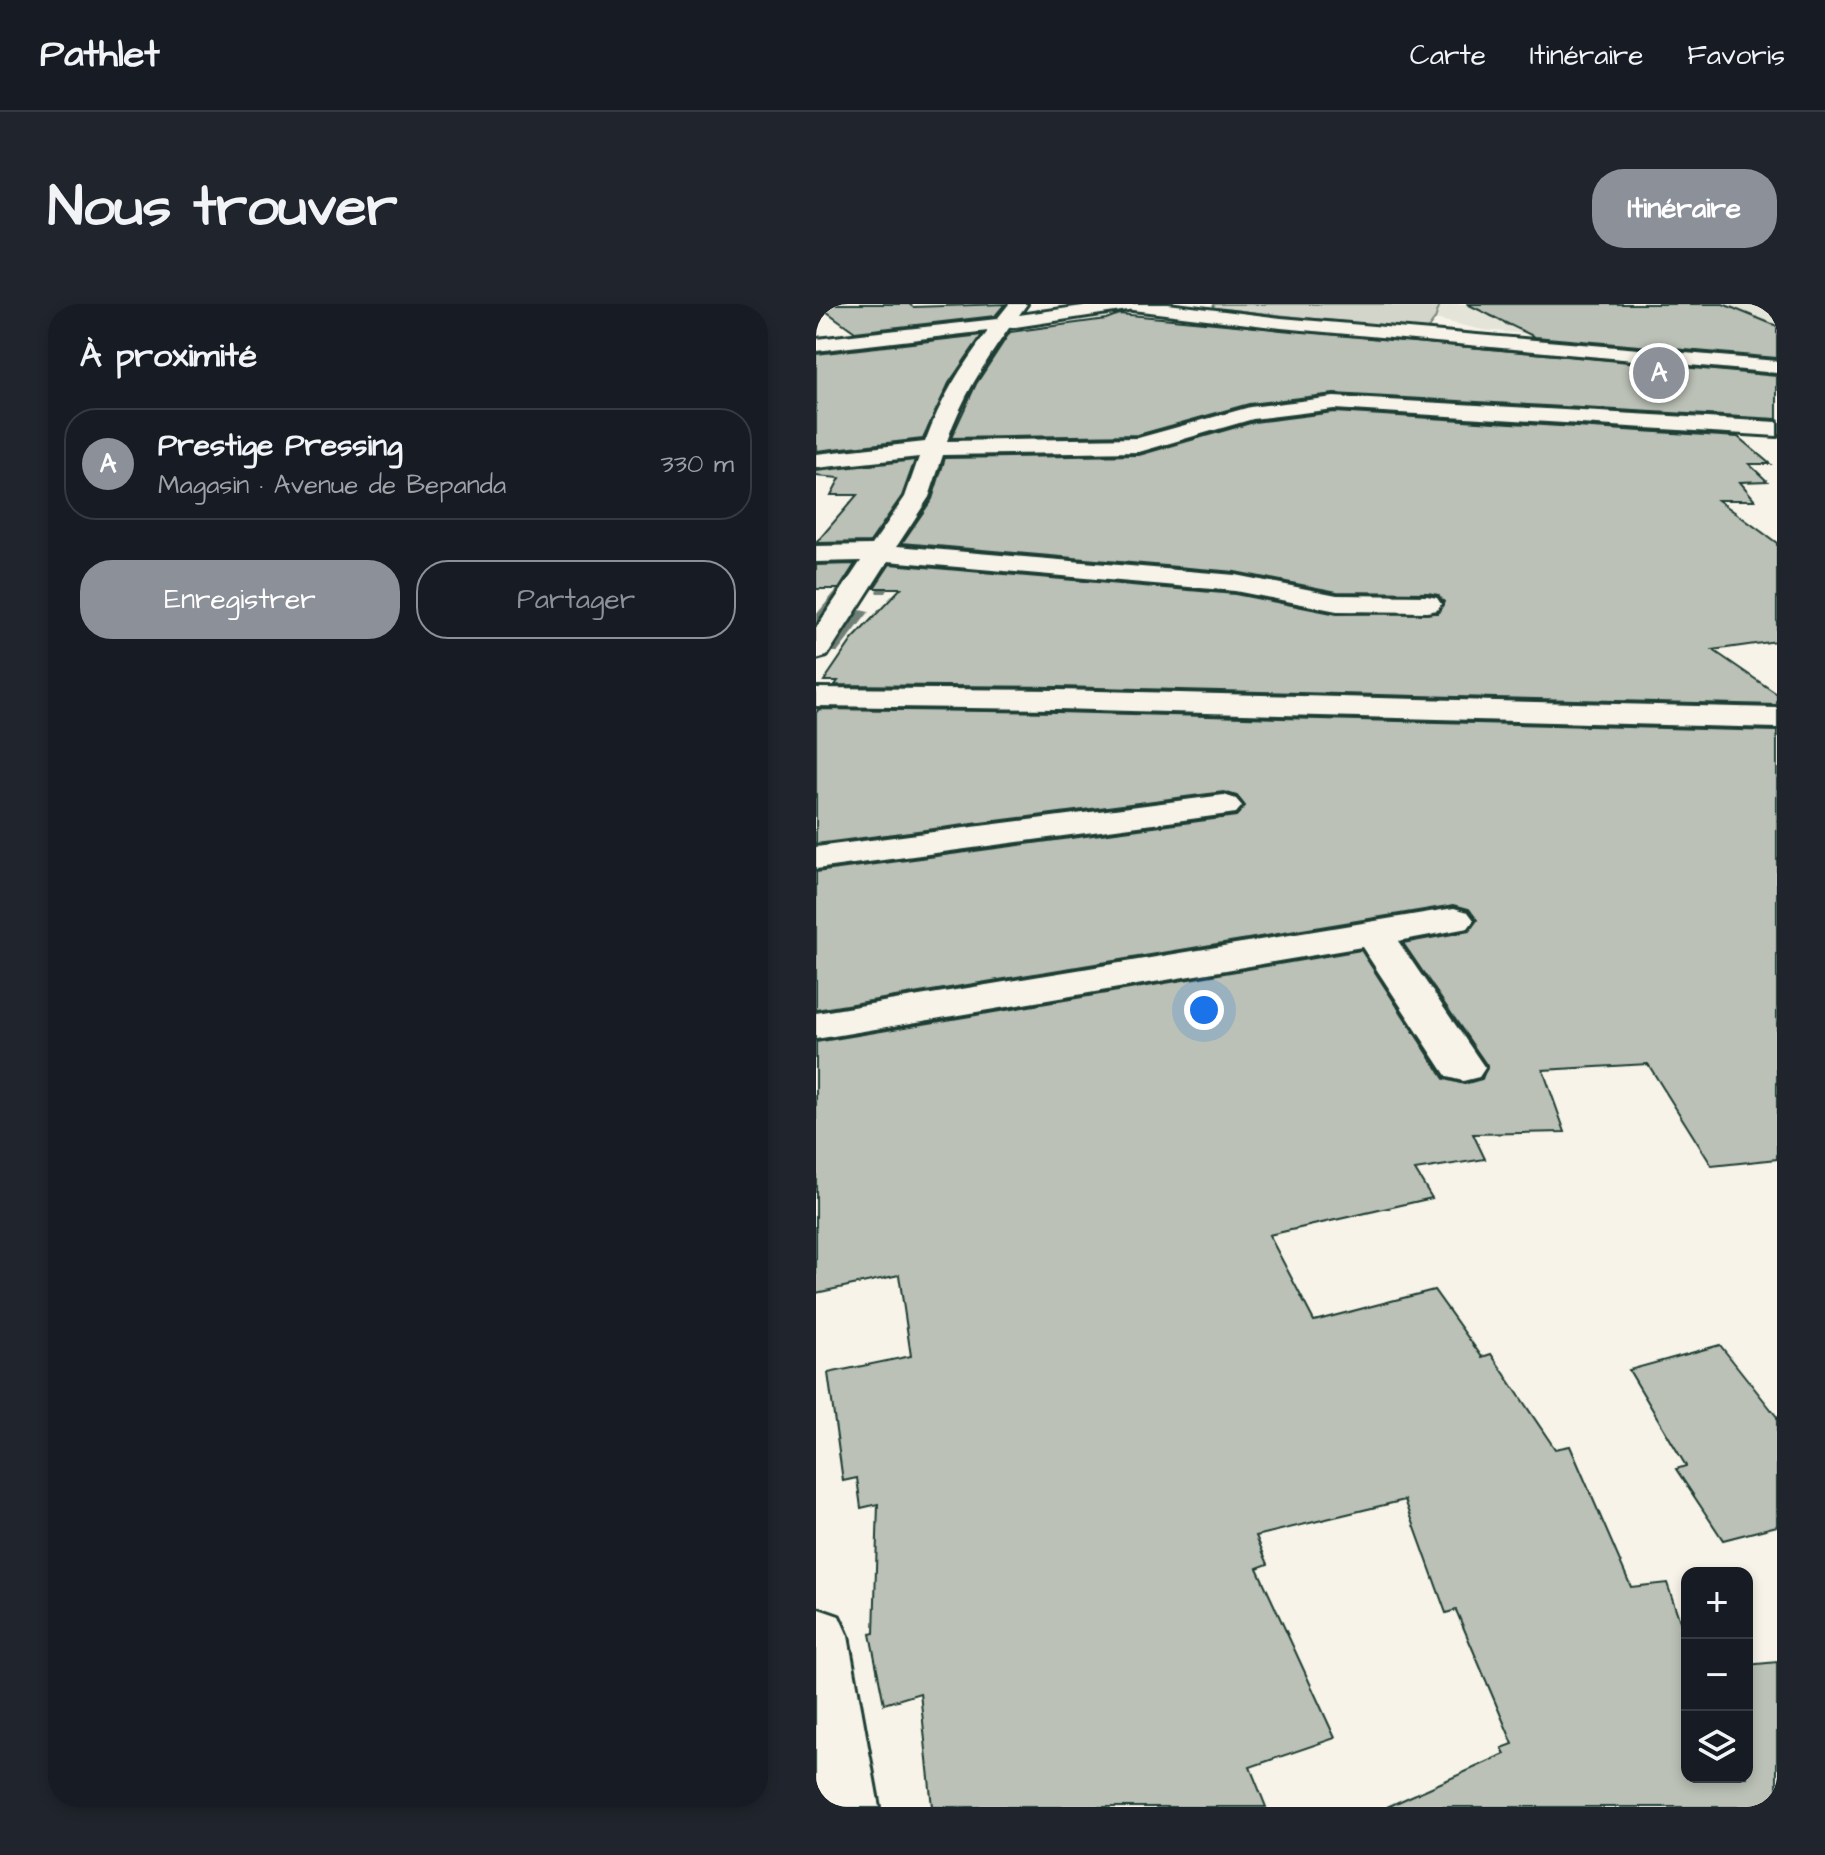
<!DOCTYPE html>
<html lang="fr">
<head>
<meta charset="utf-8">
<style>
	:root { --surface:#171b24; --page:#20242c; --text:#f1f3f6; --muted:#9ea1a6; --line:#363941; --accent:#8c9099 }
	body { margin:0; font-family:"Architects Daughter",sans-serif; background:var(--page); color:var(--text) }
	.controls { position:absolute; right:24px; bottom:24px; display:grid; overflow:hidden; border-radius:16px; box-shadow:0 4px 12px #0003 }
	.controls button { width:72px; height:72px; display:grid; place-items:center; padding:0; border:0; border-bottom:2px solid var(--line); background:var(--surface); color:var(--text); font:40px sans-serif }
	.you { position:absolute; left:388px; top:706px; width:28px; height:28px; margin:-20px; border:6px solid #fff; border-radius:50%; background:#1a73e8; box-shadow:0 0 0 12px #1a73e833 }
	.badge { display:grid; place-items:center; width:52px; height:52px; border-radius:50%; background:var(--accent); color:#fff; font-size:26px; font-weight:700 }
	.pin { position:absolute; translate:-50% -50%; border:4px solid #fff; box-shadow:0 2px 8px #0006 }
	.list { margin:0; padding:0; list-style:none }
	h2 { display:flex; justify-content:space-between; align-items:center; height:104px; margin:0; padding:0 32px; font-size:34px }
	h2 small { font-size:26px; font-weight:400; color:var(--muted) }
	.list li { display:grid; grid-template-columns:52px 1fr auto; gap:24px; align-items:center; box-sizing:border-box; height:112px; margin:0 16px 16px; padding:0 16px; border:2px solid var(--line); border-radius:32px }
	.list b { display:block; font-size:30px; white-space:nowrap }
	.list p { margin:0; font-size:26px; white-space:nowrap; color:var(--muted) }
	.list em { font-size:26px; font-style:normal; color:var(--muted) }
	.actions { display:flex; gap:16px; padding:24px 32px }
	.actions a { flex:1; padding:18px 0; border:2px solid var(--accent); border-radius:32px; text-align:center; font-size:28px; color:var(--accent) }
	.actions .main { background:var(--accent); color:#fff }
	.icon { flex:none; width:44px; height:44px; fill:none; stroke:currentColor; stroke-width:2; stroke-linecap:round; stroke-linejoin:round }
	.map { position:relative; flex:none; width:961px; height:1503px; overflow:hidden; border-radius:32px }
	header { display:flex; align-items:center; gap:48px; box-sizing:border-box; height:112px; padding:0 40px; background:var(--surface); border-bottom:2px solid var(--line) }
	header strong { font-size:38px }
	nav { display:flex; gap:44px; margin-inline-start:auto; font-size:28px }
	.intro { display:flex; align-items:center; justify-content:space-between; box-sizing:border-box; height:192px; padding:0 48px }
	h1 { margin:0; font-size:56px }
	.button { padding:20px 36px; border-radius:32px; background:var(--accent); color:#fff; font-size:28px; font-weight:700 }
	main { display:flex; gap:48px; padding:0 48px }
	aside { flex:1; background:var(--surface); border-radius:32px; box-shadow:0 4px 12px #0003 }
	.map>svg:first-child { display:block }
	.built { fill:#e5e4d9 }
	.green { fill:#d3d5ca; stroke:#79897f; stroke-width:2 }
	.lines { fill:none; stroke-linecap:round; stroke-linejoin:round }
	.stream { fill:#6f8077; fill-rule:evenodd }
	.building { fill:#bbc1b6; stroke:#1f3d34; stroke-width:2 }
	.street-casing { stroke:#1f3d34; stroke-width:6 }
	.secondary-casing { stroke:#1f3d34; stroke-width:6 }
	.street { fill:#f7f3e8; fill-rule:evenodd }
	.secondary { fill:#f7f3e8; fill-rule:evenodd }
</style>
</head>
<body>
<header>
<strong>Pathlet</strong>
<nav><a>Carte</a><a>Itinéraire</a><a>Favoris</a></nav>
</header>
<div class="intro"><h1>Nous trouver</h1><a class="button">Itinéraire</a></div>
<main>
<aside>
<h2>À proximité<small></small></h2>
<ul class="list">
<li><span class="badge">A</span><div><b>Prestige Pressing</b><p>Magasin · Avenue de Bepanda</p></div><em>330 m</em></li>
</ul>
<div class="actions"><a class="main">Enregistrer</a><a>Partager</a></div>
</aside>
<div class="map">
<svg width="961" height="1503" viewBox="0 0 961 1503">
	<rect width="100%" height="100%" fill="#f7f3e8"/>
	<filter id="ink" filterUnits="userSpaceOnUse"><feTurbulence type="fractalNoise" baseFrequency=".0125" numOctaves="2"/><feDisplacementMap in="SourceGraphic" scale="16" xChannelSelector="R" yChannelSelector="G"/><feConvolveMatrix kernelMatrix="1 2 1 2 8 2 1 2 1" color-interpolation-filters="sRGB"/></filter>
	<g filter="url(#ink)">
		<path class="built" d="M624,0H961V52L667,26L619,15Z"/>
		<path class="green" d="M398,0H624L619,15L610,27L397,4Z"/>
		<g class="lines">
			<g class="stream">
				<path d="M673,10L692,18L714,19L691,22L673,12Z"/>
				<path d="M202,25L207,26L167,69H161V65Z"/>
				<path d="M163,34L168,35L157,47H153Z"/>
				<path d="M738,36L961,54V58L736,39Z"/>
				<path d="M151,87L155,89L151,100L144,102L147,89Z"/>
				<path d="M385,109L392,111L339,135L332,133Z"/>
				<path d="M138,122L145,124L144,131L169,137L165,139L137,135Z"/>
				<path d="M94,150L106,158C96,181 86,213 68,231C56,244 24,246 8,244V240C20,238 34,239 45,235C74,226 85,184 97,159C90,154 80,159 73,154Z"/>
				<path d="M34,254L45,257L48,265L4,320L0,321V311L38,265L32,256Z"/>
				<path d="M82,254L90,256L69,289H61L60,287Z"/>
				<path d="M44,306L53,308L22,348H14V344Z"/>
				<path d="M201,379L205,380V384L103,388L97,385L103,382Z"/>
				<path d="M316,383L367,387L373,390L367,393L312,388L310,386Z"/>
				<path d="M21,400L25,401V405L0,407V401Z"/>
			</g>
		</g>
		<g class="building">
			<path d="M0,0H93L97,3L189,0L179,12L39,28Z"/>
			<path d="M651,0H907L961,22V54L719,33Z"/>
			<path d="M303,10L961,72V115L518,90L433,100L322,131L135,134L160,80L194,28L290,15Z"/>
			<path d="M166,31L133,79L107,135L0,147V50Z"/>
			<path d="M518,108L922,133L954,160H933L951,177L924,178L939,196H902L961,239V337L897,346L961,390V401L241,383L19,381L22,377H8L36,336L85,284H58L74,260L419,290L521,310L622,309L628,298L622,291L612,289L521,288L419,268L86,239L116,195L129,154L323,151L438,118Z"/>
			<path d="M99,156L86,192L54,238L0,239L41,191H15L24,174L0,172V167Z"/>
			<path d="M39,260L23,285H0V261Z"/>
			<path d="M3,405L241,408L961,427V855L896,862L832,760L727,766L749,828L657,830L669,855L599,866L616,894L453,931L498,1017L618,986L666,1053L675,1050L739,1145L754,1142L815,1283L851,1279L871,1338V1473H931V1361L961,1358V1503H571L689,1450L686,1444L697,1440L640,1306L630,1309L589,1196L440,1232L452,1260L441,1264L519,1434L434,1463L450,1503H116L104,1389L68,1400L54,1330L58,1329L62,1200L45,1204L41,1174L27,1177L12,1069L95,1052L83,971L0,989V738L545,646L628,775L648,780L666,775L671,762L587,639L653,627L661,616L653,605L638,601L0,706V568L420,512L429,502L421,492L408,488L0,540V409Z"/>
			<path d="M904,1041L961,1113V1222L907,1236L860,1165L870,1162L813,1066Z"/>
		</g>
		<g class="lines">
			<defs>
				<g id="street">
					<path d="M193,0H211L203,11L281,0L321,1L312,6L193,24C167,61 146,94 131,137L322,134L434,103L518,93L961,118V132L518,105L437,115L323,148L127,151L113,193L81,242L419,271L521,291L611,292L621,294L625,300L621,306L611,308L521,307L419,287L72,257L11,352L0,355V324L45,257L0,258V242L56,241L89,193L103,153L0,164V150L109,138C124,96 145,63 172,27L0,47V35L181,15Z"/>
					<path d="M0,384L241,386L961,404V424L241,405L0,402Z"/>
					<path d="M408,491L420,495L426,502L420,509L0,565V543Z"/>
					<path d="M638,604L652,608L658,616L652,624L582,637L669,764L663,773L647,777L631,773L546,643L0,735V709Z"/>
					<path d="M0,1304L23,1312L32,1332L63,1503H0Z"/>
				</g>
				<path id="secondary" d="M299,0H352L465,14L961,57V69L465,24L308,5Z"/>
			</defs>
			<use href="#street" class="street-casing"/>
			<use href="#secondary" class="secondary-casing"/>
			<use href="#street" class="street"/>
			<use href="#secondary" class="secondary"/>
		</g>
	</g>
</svg>
<div class="controls">
<button>+</button>
<button>−</button>
<button><svg class="icon" aria-label="layers" viewBox="0 0 24 24"><path d="M12 4l9 5-9 5-9-5zM3 14l9 5 9-5"/></svg></button>
</div>
<div class="you"></div>
<div class="pin badge" style="left:843px;top:69px">A</div>
</div>
</main>
</body>
</html>
